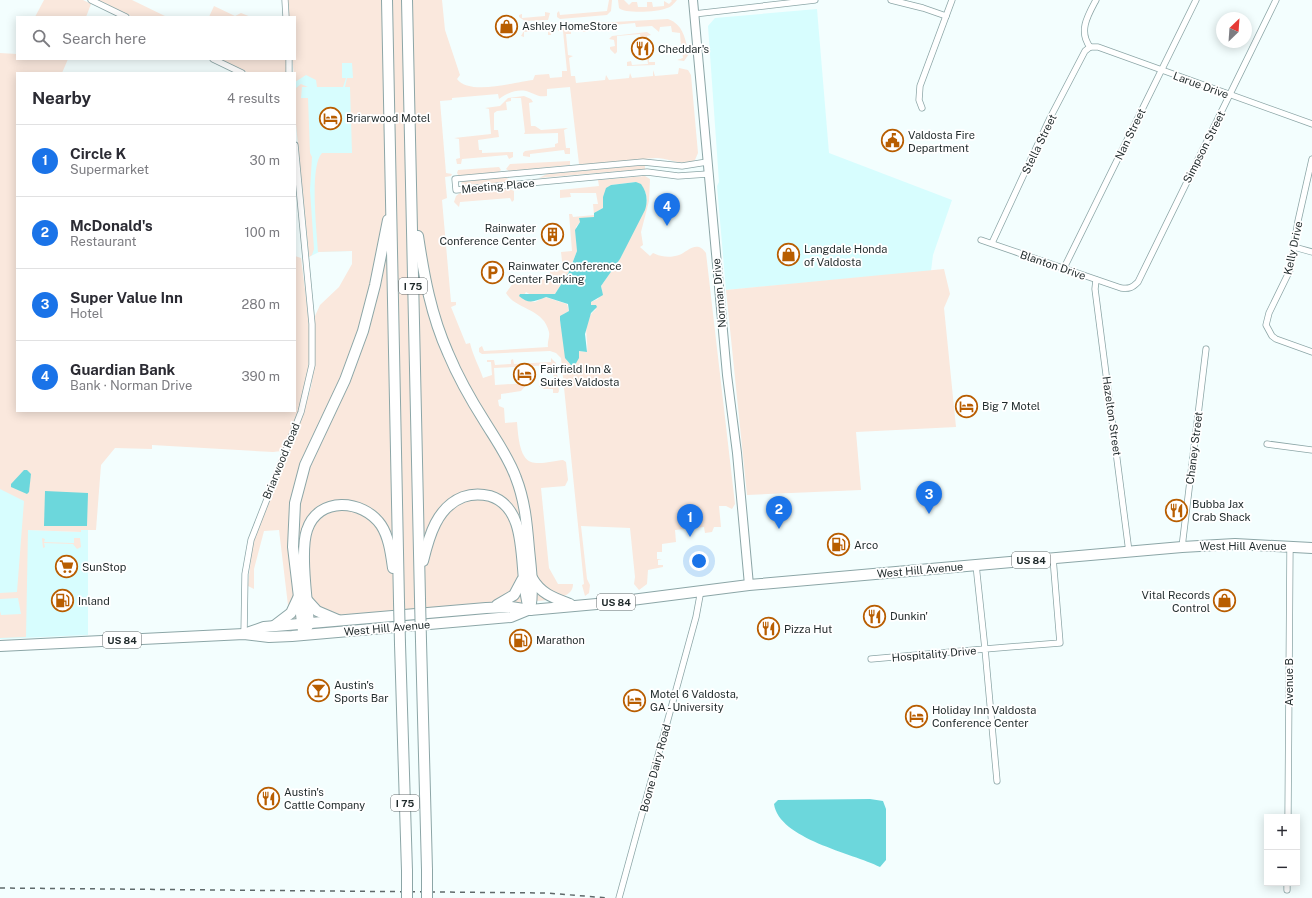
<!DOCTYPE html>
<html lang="en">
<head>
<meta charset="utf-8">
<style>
	:root { --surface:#fff; --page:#f7f7f7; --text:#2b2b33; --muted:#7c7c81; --line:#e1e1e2; --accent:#1a73e8 }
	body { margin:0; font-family:"Public Sans",sans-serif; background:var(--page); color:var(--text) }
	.controls { position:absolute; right:12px; bottom:12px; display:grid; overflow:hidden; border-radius:0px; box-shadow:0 2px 10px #0003 }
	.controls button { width:36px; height:36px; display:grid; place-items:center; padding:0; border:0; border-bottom:1px solid var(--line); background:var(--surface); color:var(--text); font:20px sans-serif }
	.compass { position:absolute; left:1216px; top:12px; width:36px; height:36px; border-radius:50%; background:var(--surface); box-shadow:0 2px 10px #0003; rotate:25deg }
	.you { position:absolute; left:699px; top:561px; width:14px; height:14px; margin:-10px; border:3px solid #fff; border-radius:50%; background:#1a73e8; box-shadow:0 0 0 6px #1a73e833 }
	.badge { display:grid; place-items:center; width:26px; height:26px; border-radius:50%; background:var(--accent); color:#fff; font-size:13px; font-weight:700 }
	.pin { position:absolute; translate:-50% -33px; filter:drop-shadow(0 1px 2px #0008) }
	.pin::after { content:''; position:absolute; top:21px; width:14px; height:12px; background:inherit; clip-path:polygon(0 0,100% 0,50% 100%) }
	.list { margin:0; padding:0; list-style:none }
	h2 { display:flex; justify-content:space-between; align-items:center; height:52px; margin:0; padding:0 16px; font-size:17px }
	h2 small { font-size:13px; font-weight:400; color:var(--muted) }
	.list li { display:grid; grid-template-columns:26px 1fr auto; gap:12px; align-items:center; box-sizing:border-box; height:72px; padding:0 16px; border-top:1px solid var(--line) }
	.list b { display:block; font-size:15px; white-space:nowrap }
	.list p { margin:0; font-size:13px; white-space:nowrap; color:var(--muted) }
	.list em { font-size:13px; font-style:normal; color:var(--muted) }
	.icon { flex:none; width:22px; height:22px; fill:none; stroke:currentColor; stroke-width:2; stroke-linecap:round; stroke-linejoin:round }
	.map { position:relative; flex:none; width:1312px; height:898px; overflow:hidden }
	.search { position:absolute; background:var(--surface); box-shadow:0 2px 10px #0003; left:16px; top:16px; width:280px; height:44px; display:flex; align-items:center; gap:10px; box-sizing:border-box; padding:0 14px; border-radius:0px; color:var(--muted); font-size:15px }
	.panel { position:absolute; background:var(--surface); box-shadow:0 2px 10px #0003; left:16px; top:72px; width:280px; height:340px; border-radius:0px }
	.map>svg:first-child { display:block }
	.built { fill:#d7fdfe }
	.green { fill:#fae8dd; fill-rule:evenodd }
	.water { fill:#6cd7dc }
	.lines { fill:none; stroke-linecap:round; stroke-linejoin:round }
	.street-casing { stroke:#8ca6a7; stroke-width:7 }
	.secondary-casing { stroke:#8ca6a7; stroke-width:10 }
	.highway-casing { stroke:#8ca6a7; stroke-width:12 }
	.street { stroke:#fff; stroke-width:5.5 }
	.secondary { stroke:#fff; stroke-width:8 }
	.highway { stroke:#fff; stroke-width:10 }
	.rail { stroke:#5f696a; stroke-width:1.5; stroke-dasharray:5 5; stroke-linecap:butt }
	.highway-bridge-casing { stroke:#8ca6a7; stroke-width:12; stroke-linecap:butt }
	.highway-bridge { stroke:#fff; stroke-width:10 }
	.labels { text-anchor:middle; stroke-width:3.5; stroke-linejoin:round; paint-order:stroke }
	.shield { fill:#fff; stroke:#62696a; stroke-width:1 }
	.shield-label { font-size:10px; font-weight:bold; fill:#1f292a }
	.poi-label { font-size:11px; fill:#1f292a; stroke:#fff; text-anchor:start }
	.street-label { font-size:11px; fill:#1f292a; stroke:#fff }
</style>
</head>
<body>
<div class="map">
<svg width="1312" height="898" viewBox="0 0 1312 898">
	<rect width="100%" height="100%" fill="#f3fefe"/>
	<g class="built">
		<path d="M817,9L829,153L952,200L933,255L931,271L726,290L717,186L719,182L708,26L715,18Z"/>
		<path d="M359,56L353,251L319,252L309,257L295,114V73H293Z"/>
		<path d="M24,455L28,530L81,532V530H88V635L0,639V482Z"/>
	</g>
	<g class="green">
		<path d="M44,0H83L91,4L86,17H35Z"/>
		<path d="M97,0H132L167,17H133Z"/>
		<path d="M288,0H442L445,30L460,75L457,79C470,96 514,82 533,80L535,75L549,74L550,78L562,77V71H567L563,31H558V29L562,26L583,24L586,26V32H583L582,28L571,29V34H566L568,55L573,56L569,58L571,76H575L576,83L605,80L606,75L609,80L629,78L630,73L632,78L653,76V70L655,76L678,74L679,68L688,70L691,75L698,153L695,160C683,167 669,158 656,158C633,159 600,167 579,164L570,87L547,89V96C537,97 538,95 529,92C519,88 507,93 499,99L498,94L452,98V100L440,101L446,173L452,174L451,176L445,177L447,198L442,200L451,302H456V305L451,307L466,344L470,343C473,356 479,366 483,378L492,375L491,362H487V360H494L495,365L511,364V360L513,359L514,364L551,362V358L556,363L559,391L558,393H553V389H544L539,386L554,382L553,365L494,368L495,385L528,383L521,391L501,394V399L498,400L499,406L504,408L505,423L517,422C518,433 519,458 531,462C539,465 554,461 563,460L566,462L568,480L565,486L541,488L549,568L558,584H573C573,597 558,597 549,600L290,622L279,530L264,531L254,569V589L248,586L252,548L256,533L297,432L311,387L315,361V316L320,305L339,287L352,264V251L318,252C317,232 309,167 322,153H352L350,87H345L347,78H353L352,63H342V78H346L343,87H317L316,80L306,75L295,82L292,59H295V17H289Z"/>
		<path d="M609,0H612L611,11L607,15L560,19L557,17V13L559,11L560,15L607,11Z"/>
		<path d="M618,0H624L629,5L632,2H637L638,7H647V2H652L653,7L664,6V1L669,4L672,1L671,0H677C674,3 672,7 667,8C659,12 625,14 619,8Z"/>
		<path d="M214,6L235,16L241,13L251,17H209Z"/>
		<path d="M545,12L550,13L548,20L525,21L519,17V15L522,14V18L545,16Z"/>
		<path d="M668,19C684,25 685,39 689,54L684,61L677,60L683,58L682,50L676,49L681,47L680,33L672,32L671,26L660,27L659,32L652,26L636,27L635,23L613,25L612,30L610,26H598L597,31L593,28L595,23Z"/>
		<path d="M549,28L552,30L551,35H548V30L524,32V37L521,36L525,29Z"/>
		<path d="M647,32L651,35L647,36V44H652L653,51H648L649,62H655V65L627,66V62L631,61L632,65L648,64L646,51H644V48L642,47L640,34L617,36V52L615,54L610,49V47L615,46L614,40L609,39L612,36Z"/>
		<path d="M0,53L17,54V59H68L62,73H17V411H295V256L301,258C306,300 315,345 305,388C300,410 291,431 282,451L273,452L152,445V449L115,448L101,465L96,530H81V532L28,530L26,637L0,638V611L1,615L21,614L18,598L0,599V593L17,592L24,501L0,489Z"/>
		<path d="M220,59H286V73H249Z"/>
		<path d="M301,84L308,87H302L301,98H308L310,153L312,157L310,190L314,249L312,255L309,257L295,114V89Z"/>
		<path d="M524,96L531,99L533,102L529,103L531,126H535L541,130L568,128L564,130L566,148H570V154H565L564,150L530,154V157L523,156V153L525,151L555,147V144L558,143V133L524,134L525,132L521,98H511V101L506,102L507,110L497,111L494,113V130H498L499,137L478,140L479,150H482V153L513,152V157L509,159L507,155L462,159L461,164H457L456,159L460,158L459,139L454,138L491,134L489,109L485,108L500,106L508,98Z"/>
		<path d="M570,161V165L509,171L506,169L510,164Z"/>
		<path d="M645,165V169L539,178L547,174Z"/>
		<path d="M499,167L501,170L499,172L459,176L457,173L458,170Z"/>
		<path d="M645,176L650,179L649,201L641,232L643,245L640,247L650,256L653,253C661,257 670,258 679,255C687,252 697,239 706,253L735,504L732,509L726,506H719L721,527H714L712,532L705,533L704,527L675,530L676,542L662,544V552H657V559H662L658,560V565H663V567L648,570L647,584L639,590L634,584L635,577L630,528L581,526L587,579L590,585L589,593L585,596L582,585L584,584L561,358L556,353L550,351L482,354L479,352V348L482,346L484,351L548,347C547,342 550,337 549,332C544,308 516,310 506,293L513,283L547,278L550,275V271L563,270L561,252L572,251L569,214H572L573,217L594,215L593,204H598L596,193H570L571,197L560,198V190L599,186L598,180ZM636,182L646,193L647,202L620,259L601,286L602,290L598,299L591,302V305L596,309C580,322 589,337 587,352L579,351L575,365L568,362L560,320L564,314L569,311L567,304L545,297L535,302L522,299L526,292L531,295L555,294L569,272L577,251L576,227L580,222L594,217L596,212L603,208V197L611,185Z"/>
		<path d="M506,177L509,180L507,182L463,185L461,184L462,181Z"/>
		<path d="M508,188L514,191V200L512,202L510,198L460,202L459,207L454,202L456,196L461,192Z"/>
		<path d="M944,269L950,294L944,308L956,427L856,432L861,490L747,495L726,290Z"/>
		<path d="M42,538L45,539L44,542L71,543H74V538H80L81,547L77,549L73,544L44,543L45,547L43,548Z"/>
	</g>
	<g class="water">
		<path d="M636,182L641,184C647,192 648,201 645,210L620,259L601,286L603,295L591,302V305H596L597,307L591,313L585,334L587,352L579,351V358L575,365H571L565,358L560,320V316L569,311L568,304L546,297C535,301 529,305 519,296L520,294H555L569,272L577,251L575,230L580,222L579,218L594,217V213L603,208V197L606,188L611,185Z"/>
		<path d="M24,470H27L31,474L29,492L27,494L11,487V484Z"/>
		<path d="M45,491L88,493L87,526H44Z"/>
		<path d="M870,799L883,801L886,809V860L880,867C852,853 779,839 774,804L778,800Z"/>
	</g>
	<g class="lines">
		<defs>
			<g id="street">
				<path d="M91,0L126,17"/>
				<path d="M285,0L286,17"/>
				<path d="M891,0L923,8L946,16"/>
				<path d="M694,14L815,0"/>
				<path d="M1090,47H1098L1312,124"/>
				<path d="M1090,47C1078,31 1088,15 1096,0"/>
				<path d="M213,59L242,73"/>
				<path d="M289,59V73"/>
				<path d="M922,108L919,100L920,86L952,0"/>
				<path d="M1312,159L1298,221L1290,270L1269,313L1266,325L1272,336L1276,339L1312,352"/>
				<path d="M707,162L682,166L643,162L455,179L456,190L647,172L678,176L708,174"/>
				<path d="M981,240L1121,288C1129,289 1132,288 1138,282L1276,0"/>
				<path d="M992,243L1050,118L1085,51L1090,47"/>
				<path d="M1294,247L1312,252"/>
				<path d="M1064,268L1196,0"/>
				<path d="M1096,280L1095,289L1129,552"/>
				<path d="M1267,444L1312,450"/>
				<path d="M1182,547L1206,349"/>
				<path d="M244,634L245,574L251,540L301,412L312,365V324L295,145"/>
				<path d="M871,659L985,649L976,565"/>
				<path d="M997,781L985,649L1060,643L1053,558"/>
				<path d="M1288,817L1290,546"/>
				<path d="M1287,890V883"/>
				<path d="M619,898L696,617L701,590"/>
			</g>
			<path id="secondary" d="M693,0L727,375L737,453L749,585"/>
			<g id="highway">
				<path d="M387,0L399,602"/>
				<path d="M407,0L420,599"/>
				<path d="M418,236C424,276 431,315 448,353C458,377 471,400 485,422C496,440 509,458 516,478C525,501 527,525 529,549C531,570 534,589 530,610"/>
				<path d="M423,561C429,536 437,507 463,497C471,494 482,494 490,496C532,509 517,574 529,608"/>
				<path d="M532,578C541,594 554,598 570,604"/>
				<path d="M307,600L317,611L338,620"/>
				<path d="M497,605L514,595L522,580"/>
				<path d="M274,626L291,613L298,598"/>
				<path d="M306,629L309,624C307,601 300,550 307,530C318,496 363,499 381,525C389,537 391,554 393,568"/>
				<path d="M303,631L293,547L295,503L305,465L345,380L363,331L375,285L388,220"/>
				<path d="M244,634L264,627L486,608L511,607L530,610L608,603L749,585L1182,547L1235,544L1312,548"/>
				<path d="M421,641L427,870"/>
				<path d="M400,644L407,871"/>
				<path d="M0,646L244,634L269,637L292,636L511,617L528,610"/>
			</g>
		</defs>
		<use href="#street" class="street-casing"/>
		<use href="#secondary" class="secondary-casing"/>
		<use href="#highway" class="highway-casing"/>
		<use href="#street" class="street"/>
		<use href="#secondary" class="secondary"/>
		<use href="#highway" class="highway"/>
		<path class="rail" d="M0,888L547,893L608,898"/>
		<defs>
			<g id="highway-bridge">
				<path d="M420,599L421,641"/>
				<path d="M399,602L400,644"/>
				<path d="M427,870V898"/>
				<path d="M407,898V871"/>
			</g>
		</defs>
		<use href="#highway-bridge" class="highway-bridge-casing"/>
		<use href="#highway-bridge" class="highway-bridge"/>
	</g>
	<defs>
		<symbol id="shop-ring" viewBox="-11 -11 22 22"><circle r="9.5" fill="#fff" stroke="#b85d00" stroke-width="1.5"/><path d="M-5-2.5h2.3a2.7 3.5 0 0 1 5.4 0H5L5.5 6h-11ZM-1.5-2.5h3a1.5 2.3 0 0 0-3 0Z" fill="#b85d00"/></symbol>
		<symbol id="restaurant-ring" viewBox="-11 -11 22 22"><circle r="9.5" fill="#fff" stroke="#b85d00" stroke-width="1.5"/><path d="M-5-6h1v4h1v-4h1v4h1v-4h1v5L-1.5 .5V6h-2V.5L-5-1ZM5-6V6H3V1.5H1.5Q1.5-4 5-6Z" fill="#b85d00"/></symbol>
		<symbol id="hotel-ring" viewBox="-11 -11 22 22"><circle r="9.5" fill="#fff" stroke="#b85d00" stroke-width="1.5"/><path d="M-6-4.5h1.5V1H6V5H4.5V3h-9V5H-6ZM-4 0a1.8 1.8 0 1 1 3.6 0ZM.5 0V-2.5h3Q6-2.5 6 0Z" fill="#b85d00"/></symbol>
		<symbol id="civic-ring" viewBox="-11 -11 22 22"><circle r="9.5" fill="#fff" stroke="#b85d00" stroke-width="1.5"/><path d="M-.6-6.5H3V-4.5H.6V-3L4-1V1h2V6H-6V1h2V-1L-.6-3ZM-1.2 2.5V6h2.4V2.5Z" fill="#b85d00"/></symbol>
		<symbol id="building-ring" viewBox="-11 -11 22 22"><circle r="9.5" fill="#fff" stroke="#b85d00" stroke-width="1.5"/><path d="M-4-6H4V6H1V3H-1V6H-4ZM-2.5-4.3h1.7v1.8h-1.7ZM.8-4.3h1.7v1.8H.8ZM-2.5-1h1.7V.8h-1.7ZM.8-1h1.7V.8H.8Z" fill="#b85d00"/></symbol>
		<symbol id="parking-ring" viewBox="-11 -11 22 22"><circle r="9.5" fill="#fff" stroke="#b85d00" stroke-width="1.5"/><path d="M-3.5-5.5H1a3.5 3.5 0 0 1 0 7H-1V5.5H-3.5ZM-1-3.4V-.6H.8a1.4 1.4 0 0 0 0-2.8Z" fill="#b85d00"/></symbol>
		<symbol id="fuel-ring" viewBox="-11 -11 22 22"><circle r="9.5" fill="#fff" stroke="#b85d00" stroke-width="1.5"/><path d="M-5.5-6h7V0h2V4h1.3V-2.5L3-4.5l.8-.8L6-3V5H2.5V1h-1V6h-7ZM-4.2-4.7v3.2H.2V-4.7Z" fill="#b85d00"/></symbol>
		<symbol id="supermarket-ring" viewBox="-11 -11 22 22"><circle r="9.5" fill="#fff" stroke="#b85d00" stroke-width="1.5"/><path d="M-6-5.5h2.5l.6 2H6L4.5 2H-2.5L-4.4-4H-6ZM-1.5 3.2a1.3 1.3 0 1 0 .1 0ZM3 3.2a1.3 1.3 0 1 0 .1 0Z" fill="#b85d00"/></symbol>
		<symbol id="bar-ring" viewBox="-11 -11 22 22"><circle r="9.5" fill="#fff" stroke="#b85d00" stroke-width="1.5"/><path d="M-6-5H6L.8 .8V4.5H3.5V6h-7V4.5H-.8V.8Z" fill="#b85d00"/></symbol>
	</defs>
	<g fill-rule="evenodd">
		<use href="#shop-ring" x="494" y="14" width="25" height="25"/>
		<use href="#restaurant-ring" x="630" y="36" width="25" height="25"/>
		<use href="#hotel-ring" x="318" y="106" width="25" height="25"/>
		<use href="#civic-ring" x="880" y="128" width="25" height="25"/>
		<use href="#building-ring" x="540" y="222" width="25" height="25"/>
		<use href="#shop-ring" x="776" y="242" width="25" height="25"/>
		<use href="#parking-ring" x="480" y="260" width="25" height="25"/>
		<use href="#hotel-ring" x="512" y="362" width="25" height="25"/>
		<use href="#hotel-ring" x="954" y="394" width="25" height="25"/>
		<use href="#restaurant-ring" x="1164" y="498" width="25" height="25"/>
		<use href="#fuel-ring" x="826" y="532" width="25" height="25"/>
		<use href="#supermarket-ring" x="54" y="554" width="25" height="25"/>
		<use href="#fuel-ring" x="50" y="588" width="25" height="25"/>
		<use href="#shop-ring" x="1212" y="588" width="25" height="25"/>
		<use href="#restaurant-ring" x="862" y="604" width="25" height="25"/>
		<use href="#restaurant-ring" x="756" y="616" width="25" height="25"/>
		<use href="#fuel-ring" x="508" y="628" width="25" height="25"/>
		<use href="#bar-ring" x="306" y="678" width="25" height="25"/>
		<use href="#hotel-ring" x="622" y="688" width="25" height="25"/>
		<use href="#hotel-ring" x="904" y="704" width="25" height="25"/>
		<use href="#restaurant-ring" x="256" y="786" width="25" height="25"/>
	</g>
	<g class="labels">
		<g class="shield">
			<rect x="399" y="278" width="28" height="16" rx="3"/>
			<rect x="1012" y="552" width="38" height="16" rx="3"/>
			<rect x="597" y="594" width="38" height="16" rx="3"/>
			<rect x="103" y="632" width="38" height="16" rx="3"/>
			<rect x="391" y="795" width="28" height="16" rx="3"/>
		</g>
		<g class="shield-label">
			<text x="413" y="290">I 75</text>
			<text x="1031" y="564">US 84</text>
			<text x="616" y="606">US 84</text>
			<text x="122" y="644">US 84</text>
			<text x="405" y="807">I 75</text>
		</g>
		<g class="poi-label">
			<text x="522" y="30">Ashley HomeStore</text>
			<text x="658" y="53">Cheddar's</text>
			<text x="346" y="122">Briarwood Motel</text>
			<text x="908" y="139">Valdosta Fire<tspan x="908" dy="13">Department</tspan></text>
			<text x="536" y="232" text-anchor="end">Rainwater<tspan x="536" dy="13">Conference Center</tspan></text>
			<text x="804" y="253">Langdale Honda<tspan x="804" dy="13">of Valdosta</tspan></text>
			<text x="508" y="270">Rainwater Conference<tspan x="508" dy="13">Center Parking</tspan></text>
			<text x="540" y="373">Fairfield Inn &amp;<tspan x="540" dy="13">Suites Valdosta</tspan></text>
			<text x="982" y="410">Big 7 Motel</text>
			<text x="1192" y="508">Bubba Jax<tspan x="1192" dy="13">Crab Shack</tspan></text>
			<text x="854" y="549">Arco</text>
			<text x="82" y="571">SunStop</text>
			<text x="1210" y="599" text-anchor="end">Vital Records<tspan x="1210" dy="13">Control</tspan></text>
			<text x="78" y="605">Inland</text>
			<text x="890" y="620">Dunkin'</text>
			<text x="784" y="633">Pizza Hut</text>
			<text x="536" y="644">Marathon</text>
			<text x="334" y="689">Austin's<tspan x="334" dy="13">Sports Bar</tspan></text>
			<text x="650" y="698">Motel 6 Valdosta,<tspan x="650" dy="13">GA - University</tspan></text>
			<text x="932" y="714">Holiday Inn Valdosta<tspan x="932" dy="13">Conference Center</tspan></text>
			<text x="284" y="796">Austin's<tspan x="284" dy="13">Cattle Company</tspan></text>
		</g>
		<g class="street-label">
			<text transform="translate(1201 85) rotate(20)" y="4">Larue Drive</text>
			<text transform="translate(1130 134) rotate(-64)" y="4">Nan Street</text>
			<text transform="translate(1039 144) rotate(-64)" y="4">Stella Street</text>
			<text transform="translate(1204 147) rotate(-63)" y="4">Simpson Street</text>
			<text transform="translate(498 186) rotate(-5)" y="4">Meeting Place</text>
			<text transform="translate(1293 248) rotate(-78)" y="4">Kelly Drive</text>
			<text transform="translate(1053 265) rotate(19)" y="4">Blanton Drive</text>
			<text transform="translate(719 293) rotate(-95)" y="4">Norman Drive</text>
			<text transform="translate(1112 416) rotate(82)" y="4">Hazelton Street</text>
			<text transform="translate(1194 448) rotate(-83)" y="4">Chaney Street</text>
			<text transform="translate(281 461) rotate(-68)" y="4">Briarwood Road</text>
			<text x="1243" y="550">West Hill Avenue</text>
			<text transform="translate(920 570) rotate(-5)" y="4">West Hill Avenue</text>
			<text transform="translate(387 628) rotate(-5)" y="4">West Hill Avenue</text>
			<text transform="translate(934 654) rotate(-5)" y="4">Hospitality Drive</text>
			<text transform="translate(1289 682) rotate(-90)" y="4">Avenue B</text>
			<text transform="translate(655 768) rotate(-75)" y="4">Boone Dairy Road</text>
		</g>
	</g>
</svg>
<div class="controls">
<button>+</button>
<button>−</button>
</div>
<svg class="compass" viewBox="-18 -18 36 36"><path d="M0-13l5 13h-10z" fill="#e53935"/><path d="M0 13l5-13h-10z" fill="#7c7c81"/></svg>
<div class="you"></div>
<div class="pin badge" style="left:690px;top:537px">1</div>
<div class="pin badge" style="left:779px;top:529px">2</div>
<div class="pin badge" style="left:929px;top:514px">3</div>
<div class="pin badge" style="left:667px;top:226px">4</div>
<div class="search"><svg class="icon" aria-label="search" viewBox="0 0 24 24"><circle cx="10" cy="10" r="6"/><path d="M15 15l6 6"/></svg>Search here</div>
<section class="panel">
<h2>Nearby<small>4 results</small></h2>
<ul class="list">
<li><span class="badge">1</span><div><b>Circle K</b><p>Supermarket</p></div><em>30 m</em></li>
<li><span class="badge">2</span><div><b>McDonald's</b><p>Restaurant</p></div><em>100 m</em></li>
<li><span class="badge">3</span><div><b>Super Value Inn</b><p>Hotel</p></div><em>280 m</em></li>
<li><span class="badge">4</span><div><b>Guardian Bank</b><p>Bank · Norman Drive</p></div><em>390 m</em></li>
</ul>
</section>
</div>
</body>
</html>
